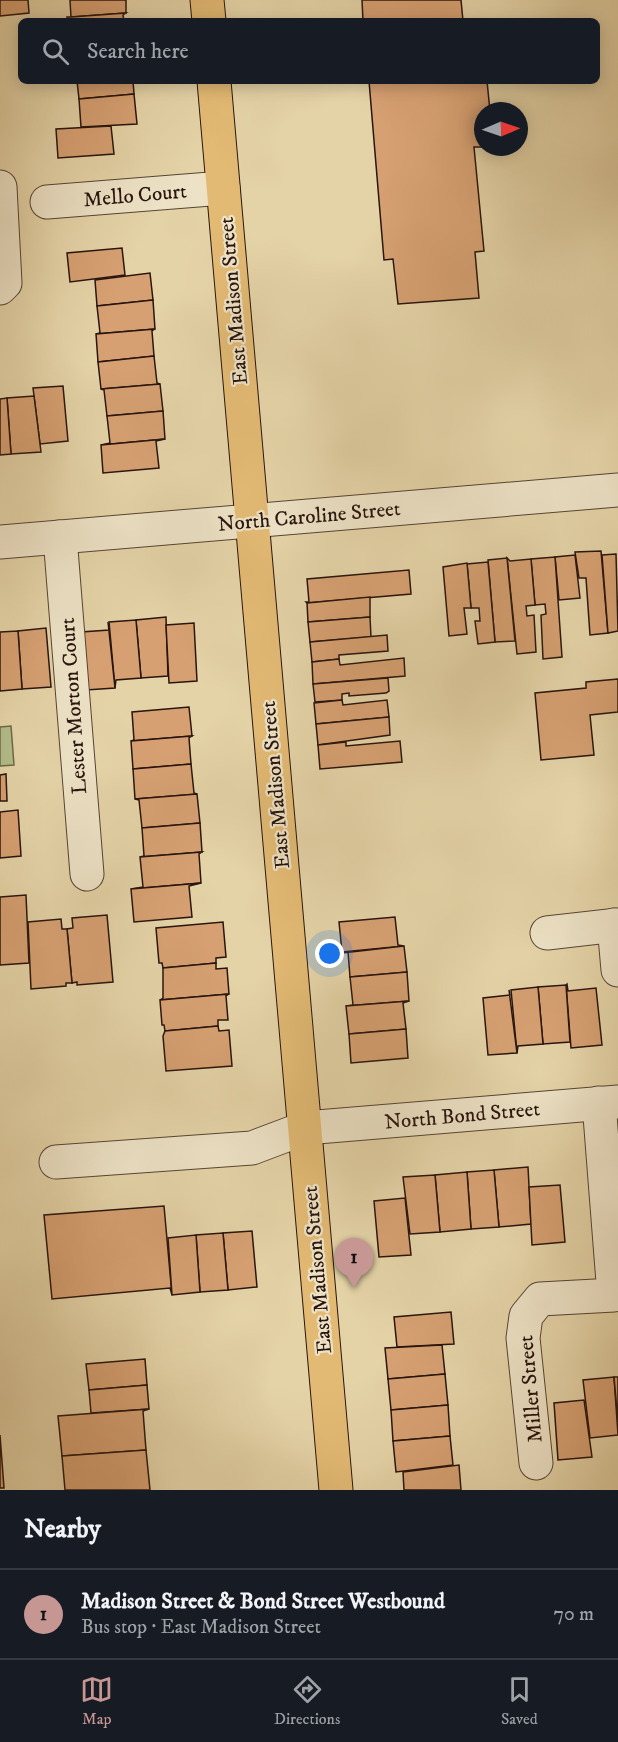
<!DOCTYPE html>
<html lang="en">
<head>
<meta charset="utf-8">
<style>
	:root { --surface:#171b24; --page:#20242c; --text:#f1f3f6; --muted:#9ea1a6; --line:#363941; --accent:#c59692 }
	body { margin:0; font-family:"IM FELL DW Pica",serif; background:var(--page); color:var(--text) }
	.compass { position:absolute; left:474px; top:102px; width:54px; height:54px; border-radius:50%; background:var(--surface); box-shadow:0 3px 15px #0003; rotate:88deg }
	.you { position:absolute; left:330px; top:954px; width:21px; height:21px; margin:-15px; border:4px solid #fff; border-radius:50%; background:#1a73e8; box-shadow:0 0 0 9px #1a73e833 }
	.badge { display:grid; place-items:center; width:39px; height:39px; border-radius:50%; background:var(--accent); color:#111; font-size:20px; font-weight:700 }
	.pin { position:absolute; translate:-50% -50px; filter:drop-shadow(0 2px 3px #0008) }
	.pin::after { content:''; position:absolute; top:32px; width:21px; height:18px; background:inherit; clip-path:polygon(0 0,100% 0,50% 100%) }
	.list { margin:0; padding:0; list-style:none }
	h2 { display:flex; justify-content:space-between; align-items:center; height:78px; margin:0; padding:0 24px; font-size:26px }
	h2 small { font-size:20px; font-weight:400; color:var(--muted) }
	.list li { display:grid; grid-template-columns:39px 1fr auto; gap:18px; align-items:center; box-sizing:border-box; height:90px; padding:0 24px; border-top:2px solid var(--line) }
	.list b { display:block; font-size:22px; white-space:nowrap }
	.list p { margin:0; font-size:20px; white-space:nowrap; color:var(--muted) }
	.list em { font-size:20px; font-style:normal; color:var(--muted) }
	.icon { flex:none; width:33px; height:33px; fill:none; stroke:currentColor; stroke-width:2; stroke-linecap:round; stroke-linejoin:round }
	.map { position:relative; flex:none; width:618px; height:1490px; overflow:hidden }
	.search { position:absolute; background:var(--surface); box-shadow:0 3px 15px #0003; left:18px; right:18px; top:18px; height:66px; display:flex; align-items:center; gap:15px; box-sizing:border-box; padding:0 21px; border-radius:9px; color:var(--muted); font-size:22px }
	.sheet { height:168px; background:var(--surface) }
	nav { display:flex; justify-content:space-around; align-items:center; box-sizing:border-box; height:84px; border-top:2px solid var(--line); background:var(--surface); font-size:16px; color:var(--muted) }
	nav a { display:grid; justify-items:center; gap:3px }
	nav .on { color:var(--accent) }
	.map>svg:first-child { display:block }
	.green { fill:#b2bd89; stroke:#6d694c; stroke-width:1.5 }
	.building { fill:#d6a072; stroke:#28150e; stroke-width:1.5 }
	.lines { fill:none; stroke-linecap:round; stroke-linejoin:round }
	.minor-casing { stroke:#574434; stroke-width:35 }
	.major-casing { stroke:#28150e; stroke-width:35 }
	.minor { stroke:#ede2c6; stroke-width:33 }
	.major { stroke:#e2ba74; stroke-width:33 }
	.labels { text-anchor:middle; stroke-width:4.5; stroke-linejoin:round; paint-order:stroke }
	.street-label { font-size:21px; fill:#28150e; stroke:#ede2c6 }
</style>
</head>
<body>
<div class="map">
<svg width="618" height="1490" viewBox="0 0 618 1490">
	<rect width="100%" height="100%" fill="#e4d3a7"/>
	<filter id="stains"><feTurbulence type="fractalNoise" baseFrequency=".00333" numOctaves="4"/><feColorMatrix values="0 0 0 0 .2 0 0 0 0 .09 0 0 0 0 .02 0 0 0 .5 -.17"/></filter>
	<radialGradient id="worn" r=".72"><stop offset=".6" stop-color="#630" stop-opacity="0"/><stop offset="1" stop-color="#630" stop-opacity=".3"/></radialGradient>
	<path class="green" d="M11,726L14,765L0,766V727Z"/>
	<g class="building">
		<path d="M0,0H28L29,13L0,16Z"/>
		<path d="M70,0H126V13L71,17Z"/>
		<path d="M362,0H461L463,21H363Z"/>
		<path d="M126,13L123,15L124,21H68L67,17H71Z"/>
		<path d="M77,81H133L134,94L79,99Z"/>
		<path d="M369,81H487L490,111H483V147H474L484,251L475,252L479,298L398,304L393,259L384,260Z"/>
		<path d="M134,94L137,124L81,127L79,99Z"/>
		<path d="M111,126L114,154L58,158L56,129Z"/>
		<path d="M122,248L125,275L70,282L67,253Z"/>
		<path d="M150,273L153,300L97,306L95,280Z"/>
		<path d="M153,300L155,329L96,334L100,333L97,306Z"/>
		<path d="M155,329L152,331L154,356L98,362L96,334Z"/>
		<path d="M154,356L157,383L160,384L101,389L98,362Z"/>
		<path d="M160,384L163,411L107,416L104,390L101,389Z"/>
		<path d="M63,386L68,441L40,444L33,388Z"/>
		<path d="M34,396L41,452L11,454L7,398Z"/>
		<path d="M7,398L11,454L0,455V399Z"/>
		<path d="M163,411L165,439L101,445L110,443L107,416Z"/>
		<path d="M165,439L156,441L159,468L103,473L101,445Z"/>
		<path d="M601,551L608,633L590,635L586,578H579L575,552Z"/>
		<path d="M616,554L618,631L608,633L602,555Z"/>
		<path d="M575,555L580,598L559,600L555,557Z"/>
		<path d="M555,557L562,657L543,659L541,615L546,614L545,604L535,605L531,559Z"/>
		<path d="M507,558L510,561L531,559L535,605L526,606L527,616L534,615L536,652L517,654Z"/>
		<path d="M507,558L515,641L495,642L488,560Z"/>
		<path d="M488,562L495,642L478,644L475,621H480L479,608H471L467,564Z"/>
		<path d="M467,563L471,608H464L467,634L449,636L443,567Z"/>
		<path d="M409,570L411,594L307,603L306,602H309L307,579Z"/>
		<path d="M370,597V617L308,622L307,603Z"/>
		<path d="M166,617L168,676L141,678L136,620Z"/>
		<path d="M370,617L371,637L310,642L308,622Z"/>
		<path d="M136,620L141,678L116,680L115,688L109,622Z"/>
		<path d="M108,622L115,688L86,690L81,632L109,630Z"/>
		<path d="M194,623L197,681L169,683L166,625Z"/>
		<path d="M46,628L51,687L22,689L18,631Z"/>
		<path d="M18,631L22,689L0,691V632Z"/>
		<path d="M387,635L388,651L339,655V659L312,662L310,642Z"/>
		<path d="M404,658L405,676L313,684L312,662L339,659L340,665Z"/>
		<path d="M388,678L389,691L386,693L349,696V693L342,694V700L315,702L313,684Z"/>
		<path d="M618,679V712L590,715L594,755L541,760L535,693L586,688V682Z"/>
		<path d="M342,700L343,705L387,700L389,717L316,724L314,703Z"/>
		<path d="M189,707L192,736L131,741L134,740L132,712Z"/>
		<path d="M389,717L390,735L318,745L316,724Z"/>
		<path d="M192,736L189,738L191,764L133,769L131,741Z"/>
		<path d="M400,741L402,762L320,769L318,745L346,742V746Z"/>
		<path d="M191,764L194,793L197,794L135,799L133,769Z"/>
		<path d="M6,774L7,801H0V775Z"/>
		<path d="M197,794L200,823L142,828L139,800L135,799Z"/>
		<path d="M18,810L21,856L0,858V812Z"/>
		<path d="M200,823L202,852L140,857L144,856L142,828Z"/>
		<path d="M202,852L199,854L201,883L131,889L143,887L140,857Z"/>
		<path d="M201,883L189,886L192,917L134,922L131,889Z"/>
		<path d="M26,895L29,963L0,965V897Z"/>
		<path d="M107,915L113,982L77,985V982L72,983L67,929L73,928L72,918Z"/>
		<path d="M395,917L398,945L404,946L342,952L339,922Z"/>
		<path d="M61,919L62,929H67L72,983H66V986L31,989L28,922Z"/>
		<path d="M223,922L226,957L216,958V963L163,968L162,963H159L156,928Z"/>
		<path d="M404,946L407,972L350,977L348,952L342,953Z"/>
		<path d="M216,963V969L227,968L229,994L160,1000L163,998V968Z"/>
		<path d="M407,972L409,1001L346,1006L353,1005L350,977Z"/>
		<path d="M567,984L568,991L596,988L602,1045L571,1048L566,985Z"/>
		<path d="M566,985L570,1042L543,1044L538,987Z"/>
		<path d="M538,987L543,1044L518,1046L517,1053L511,990Z"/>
		<path d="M509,990L517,1053L488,1055L483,998L510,995Z"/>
		<path d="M229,994L226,996L228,1020H218V1026L165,1031L164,1025H162L160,1000Z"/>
		<path d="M409,1001L403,1003L406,1029L349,1034L346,1006Z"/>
		<path d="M218,1026L219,1031L229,1030L232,1066L166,1071L163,1036L165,1031Z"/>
		<path d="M406,1029L408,1058L351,1063L349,1034Z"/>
		<path d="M528,1167L531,1224L499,1227L494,1170Z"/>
		<path d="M494,1170L499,1227L471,1229L467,1172Z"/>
		<path d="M467,1172L471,1229L440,1232L435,1175Z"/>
		<path d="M435,1175L440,1232L410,1234L403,1177Z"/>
		<path d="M560,1185L565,1242L532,1245L529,1187Z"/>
		<path d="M405,1198L411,1255L379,1257L374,1201Z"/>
		<path d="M164,1206L172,1295L170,1288L52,1299L44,1215Z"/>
		<path d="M252,1231L257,1287L228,1290L223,1233Z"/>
		<path d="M223,1233L228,1290L200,1292L196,1235Z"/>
		<path d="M196,1235L200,1292L172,1295L168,1238Z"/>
		<path d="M451,1312L454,1344L397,1347L394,1317Z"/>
		<path d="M442,1345L445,1374L388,1379L385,1348Z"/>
		<path d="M145,1359L147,1385L89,1390L86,1364Z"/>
		<path d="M445,1374L448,1405L391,1410L388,1379Z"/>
		<path d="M614,1377L618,1435L590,1438L583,1380Z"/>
		<path d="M614,1377H618V1422Z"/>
		<path d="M147,1385L149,1409L91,1413L89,1390Z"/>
		<path d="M584,1400L592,1457L558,1460L554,1403Z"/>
		<path d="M448,1405L450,1436L393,1441L391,1410Z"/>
		<path d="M149,1409L143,1411L146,1450L62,1456L58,1416Z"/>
		<path d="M0,1435L4,1488H0Z"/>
		<path d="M450,1436L453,1465L396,1472L393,1441Z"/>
		<path d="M146,1450L150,1490H65L62,1456Z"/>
		<path d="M459,1465L461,1490H404L403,1472Z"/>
	</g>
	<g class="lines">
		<defs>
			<g id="minor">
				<path d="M0,187L5,283L0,288"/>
				<path d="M47,202L223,188"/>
				<path d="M60,537L87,874"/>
				<path d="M0,542L618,490"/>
				<path d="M614,925L618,970"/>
				<path d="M547,933L618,925"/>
				<path d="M56,1162L252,1148L305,1128L618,1102"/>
				<path d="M536,1463L523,1338L526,1316L540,1299L614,1295L599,1103"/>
			</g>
			<g id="major">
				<path d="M207,0L209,21"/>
				<path d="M214,81L336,1490"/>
			</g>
		</defs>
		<use href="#minor" class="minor-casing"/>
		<use href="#major" class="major-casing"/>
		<use href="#minor" class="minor"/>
		<use href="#major" class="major"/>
	</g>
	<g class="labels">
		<g class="street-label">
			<text transform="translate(135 195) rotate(-5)" y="7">Mello Court</text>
			<text transform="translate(233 301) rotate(-95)" y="7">East Madison Street</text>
			<text transform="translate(309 516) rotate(-5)" y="7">North Caroline Street</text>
			<text transform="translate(73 706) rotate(-94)" y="7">Lester Morton Court</text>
			<text transform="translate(275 785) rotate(-95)" y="7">East Madison Street</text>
			<text transform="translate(462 1115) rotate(-5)" y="7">North Bond Street</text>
			<text transform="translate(317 1270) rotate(-95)" y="7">East Madison Street</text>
			<text transform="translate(530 1389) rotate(-95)" y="7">Miller Street</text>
		</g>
	</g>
	<rect width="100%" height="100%" filter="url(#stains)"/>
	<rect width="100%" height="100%" fill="url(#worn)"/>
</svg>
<svg class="compass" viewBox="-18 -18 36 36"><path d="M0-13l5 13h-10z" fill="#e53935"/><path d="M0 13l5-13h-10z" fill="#9ea1a6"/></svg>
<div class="you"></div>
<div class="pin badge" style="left:354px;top:1288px">1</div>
<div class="search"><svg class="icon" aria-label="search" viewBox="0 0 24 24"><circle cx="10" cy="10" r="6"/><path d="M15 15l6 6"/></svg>Search here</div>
</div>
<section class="sheet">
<h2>Nearby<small></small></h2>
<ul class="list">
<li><span class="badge">1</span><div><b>Madison Street &amp; Bond Street Westbound</b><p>Bus stop · East Madison Street</p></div><em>70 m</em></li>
</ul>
</section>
<nav>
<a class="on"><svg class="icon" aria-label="map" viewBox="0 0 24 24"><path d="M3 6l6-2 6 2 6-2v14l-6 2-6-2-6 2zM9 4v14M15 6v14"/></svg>Map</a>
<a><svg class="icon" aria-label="directions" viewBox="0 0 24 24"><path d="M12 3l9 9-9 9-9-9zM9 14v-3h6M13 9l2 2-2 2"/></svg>Directions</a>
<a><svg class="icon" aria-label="saved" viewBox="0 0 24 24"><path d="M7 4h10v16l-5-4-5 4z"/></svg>Saved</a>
</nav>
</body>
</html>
